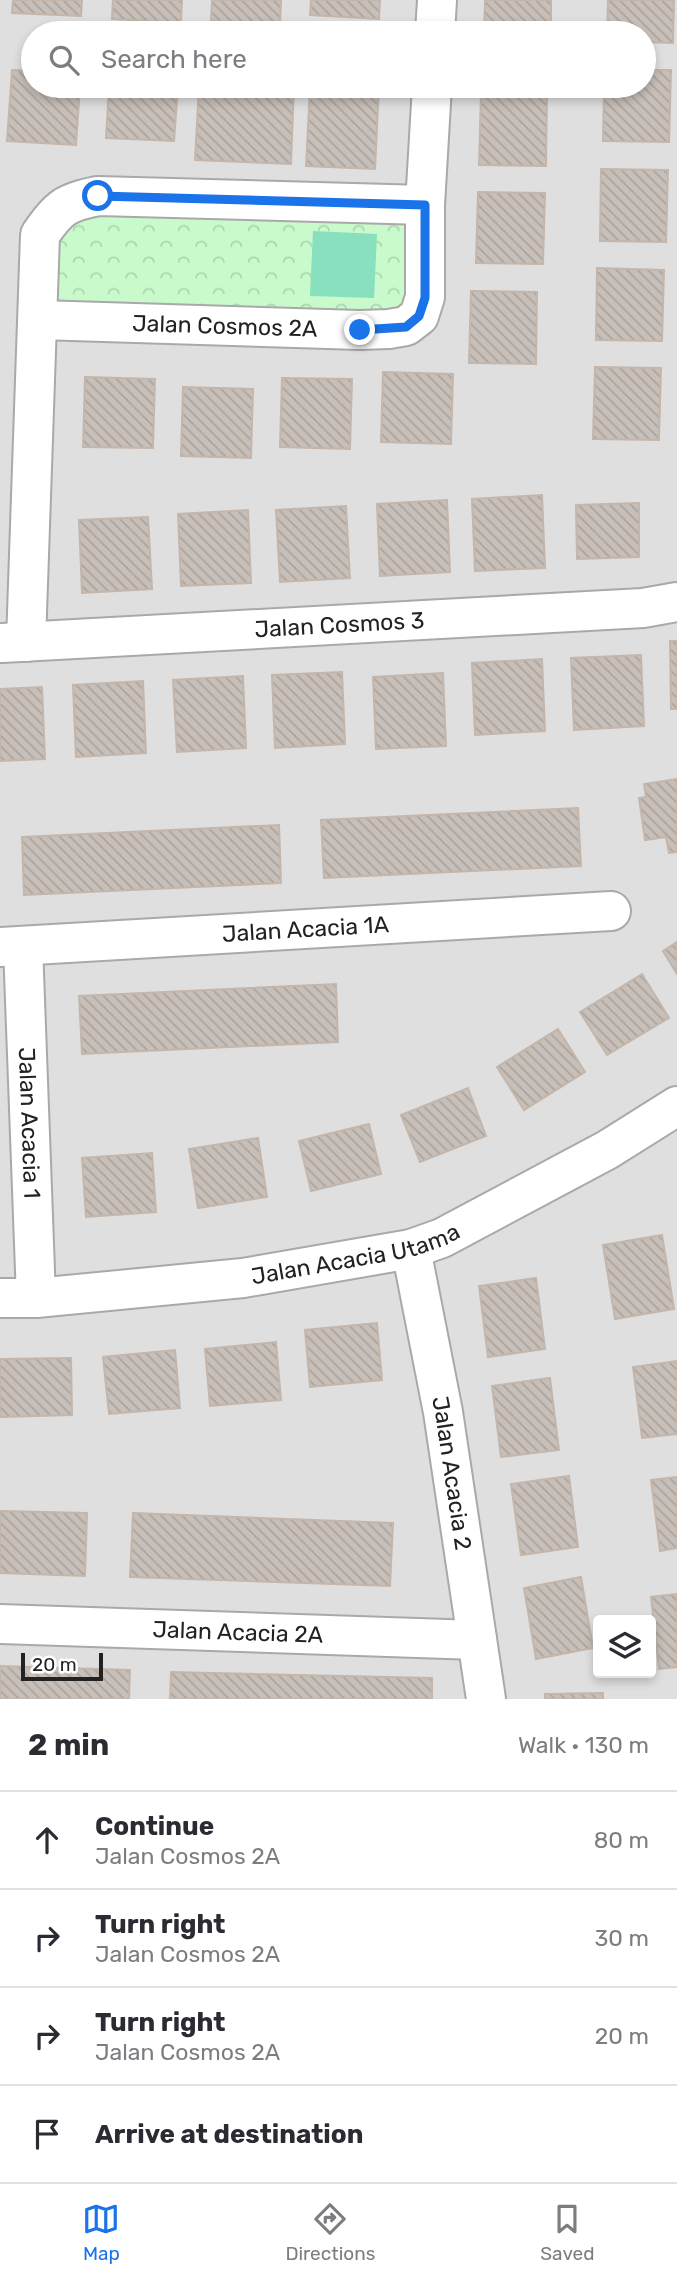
<!DOCTYPE html>
<html lang="en">
<head>
<meta charset="utf-8">
<style>
	:root { --surface:#fff; --page:#f2f2f3; --text:#2b2b33; --muted:#7c7c81; --line:#e1e1e2; --accent:#1a73e8 }
	body { margin:0; font-family:Rubik,sans-serif; background:var(--page); color:var(--text) }
	.controls { position:absolute; right:21px; bottom:21px; display:grid; overflow:hidden; border-radius:7px; box-shadow:0 4px 10px #0003 }
	.controls button { width:63px; height:63px; display:grid; place-items:center; padding:0; border:0; border-bottom:2px solid var(--line); background:var(--surface); color:var(--text); font:35px sans-serif }
	.scale { position:absolute; left:21px; bottom:18px; width:82px; box-sizing:border-box; padding-left:7px; border:4px solid #222; border-top:0; font-size:19px; line-height:24px; white-space:nowrap; color:#222; -webkit-text-stroke:5px #fff; paint-order:stroke }
	.stop { position:absolute; width:21px; height:21px; margin:-16px; border:5px solid #1a73e8; border-radius:50%; background:#fff }
	.stop.end { background:#1a73e8; border-color:#fff; box-shadow:0 2px 7px #0008 }
	.list { margin:0; padding:0; list-style:none }
	h2 { display:flex; justify-content:space-between; align-items:center; height:91px; margin:0; padding:0 28px; font-size:30px }
	h2 small { font-size:23px; font-weight:400; color:var(--muted) }
	.list li { display:grid; grid-template-columns:46px 1fr auto; gap:21px; align-items:center; box-sizing:border-box; height:98px; padding:0 28px; border-top:2px solid var(--line) }
	.list b { display:block; font-size:26px; white-space:nowrap }
	.list p { margin:0; font-size:23px; white-space:nowrap; color:var(--muted) }
	.list em { font-size:23px; font-style:normal; color:var(--muted) }
	.icon { flex:none; width:38px; height:38px; fill:none; stroke:currentColor; stroke-width:2; stroke-linecap:round; stroke-linejoin:round }
	.map { position:relative; flex:none; width:677px; height:1699px; overflow:hidden }
	.search { position:absolute; background:var(--surface); box-shadow:0 4px 10px #0003; left:21px; right:21px; top:21px; height:77px; display:flex; align-items:center; gap:18px; box-sizing:border-box; padding:0 24px; border-radius:38px; color:var(--muted); font-size:26px }
	.sheet { height:483px; background:var(--surface) }
	nav { display:flex; justify-content:space-around; align-items:center; box-sizing:border-box; height:98px; border-top:2px solid var(--line); background:var(--surface); font-size:19px; color:var(--muted) }
	nav a { display:grid; justify-items:center; gap:4px }
	nav .on { color:var(--accent) }
	.map>svg:first-child { display:block }
	.residential { fill:#e0dfdf; fill-rule:evenodd }
	.park { fill:url(#park-crowns) }
	.pitch { fill:#88e0be }
	.building { fill:url(#building-back-hatch); stroke:#c4b6ab; stroke-width:2 }
	.lines { fill:none; stroke-linecap:round; stroke-linejoin:round }
	.minor-casing { stroke:#a9a9a9; stroke-width:42 }
	.minor { stroke:#fff; stroke-width:38 }
	.route { stroke:#1a73e8; stroke-width:9 }
	.labels { text-anchor:middle; stroke-width:5; stroke-linejoin:round; paint-order:stroke }
	.street-label { font-size:23px; fill:#222; stroke:#fff }
</style>
</head>
<body>
<div class="map">
<svg width="677" height="1699" viewBox="0 0 677 1699">
	<defs>
		<pattern id="park-crowns" width="20" height="18" patternUnits="userSpaceOnUse" patternTransform="scale(1.75)"><rect width="20" height="18" fill="#c8facc"/><path d="M2 6a3 3 0 1 1 6 0M12 15a3 3 0 1 1 6 0" fill="none" stroke="#acd6af"/></pattern>
		<pattern id="building-back-hatch" width="6" height="6" patternUnits="userSpaceOnUse" patternTransform="scale(1.75)"><rect width="6" height="6" fill="#c7bfb8"/><path d="M-1 5l2 2M0 0l6 6M5-1l2 2" fill="none" stroke="#aba49e"/></pattern>
	</defs>
	<rect width="100%" height="100%" fill="#f2efe9"/>
	<path class="residential" d="M0,0H677V1699H0ZM33,33H644V86H33ZM598,1620H651V1673H598Z"/>
	<path class="park" d="M72,210L392,218L411,229L413,306L388,322L72,306L52,292L49,259Z"/>
	<path class="pitch" d="M313,231L377,234L374,298L310,296Z"/>
	<g class="building">
		<path d="M13,0H82L81,16L12,13Z"/>
		<path d="M113,0H182L181,23L112,19Z"/>
		<path d="M212,0H281L280,25L211,21Z"/>
		<path d="M311,0H380L379,19L310,15Z"/>
		<path d="M485,0H551V33H484Z"/>
		<path d="M608,0H674L673,43L644,42V33H607Z"/>
		<path d="M12,70L33,71V86H80L76,145L7,141Z"/>
		<path d="M644,70H671L669,142L603,141L604,86H644Z"/>
		<path d="M109,86H178L174,141L106,138Z"/>
		<path d="M199,86H294L291,164L195,160Z"/>
		<path d="M310,86H379L375,169L306,166Z"/>
		<path d="M481,93L547,94L546,166L479,165Z"/>
		<path d="M601,169L668,170L666,242L600,241Z"/>
		<path d="M478,192L545,193L543,264L476,263Z"/>
		<path d="M597,268L664,270L662,341L596,340Z"/>
		<path d="M471,291L537,292L536,364L469,363Z"/>
		<path d="M595,367L661,368L659,440L593,439Z"/>
		<path d="M383,372L453,374L451,444L381,442Z"/>
		<path d="M85,377L155,379L153,448L83,447Z"/>
		<path d="M282,378L352,379L350,449L280,447Z"/>
		<path d="M183,387L253,389L251,458L181,456Z"/>
		<path d="M542,495L545,568L475,571L472,499Z"/>
		<path d="M447,500L450,572L380,576L377,504Z"/>
		<path d="M639,503V557L577,559L576,505Z"/>
		<path d="M346,506L350,578L280,582L276,510Z"/>
		<path d="M248,510L251,583L181,586L178,514Z"/>
		<path d="M148,517L152,589L82,593L79,520Z"/>
		<path d="M670,641H677V709H671Z"/>
		<path d="M641,655L644,726L574,730L571,658Z"/>
		<path d="M542,659L545,731L475,735L472,663Z"/>
		<path d="M342,672L345,744L275,748L272,675Z"/>
		<path d="M443,673L446,746L376,749L373,677Z"/>
		<path d="M243,676L246,748L177,752L173,680Z"/>
		<path d="M143,681L146,753L76,757L73,685Z"/>
		<path d="M42,687L45,759L0,761V689Z"/>
		<path d="M677,779V852L669,853L666,837L645,840L639,798L646,797L644,784Z"/>
		<path d="M578,808L581,866L324,878L321,820Z"/>
		<path d="M279,825L281,883L24,895L22,837Z"/>
		<path d="M677,942V974L663,951Z"/>
		<path d="M642,974L669,1018L607,1055L580,1012Z"/>
		<path d="M336,984L338,1042L82,1054L79,996Z"/>
		<path d="M558,1029L585,1072L524,1110L497,1067Z"/>
		<path d="M468,1088L486,1136L420,1162L401,1115Z"/>
		<path d="M369,1124L381,1174L311,1191L299,1141Z"/>
		<path d="M258,1138L267,1197L198,1208L189,1149Z"/>
		<path d="M152,1153L156,1212L86,1217L82,1158Z"/>
		<path d="M662,1235L674,1309L615,1319L603,1245Z"/>
		<path d="M536,1278L545,1349L488,1357L479,1286Z"/>
		<path d="M377,1323L382,1380L310,1387L305,1330Z"/>
		<path d="M276,1342L281,1400L210,1406L205,1349Z"/>
		<path d="M175,1350L180,1408L109,1414L103,1357Z"/>
		<path d="M71,1358L72,1415L0,1417V1359Z"/>
		<path d="M677,1361V1434L642,1438L633,1367Z"/>
		<path d="M550,1378L559,1450L501,1457L492,1386Z"/>
		<path d="M569,1476L578,1547L521,1555L511,1484Z"/>
		<path d="M677,1477V1548L660,1551L651,1480Z"/>
		<path d="M0,1511L87,1513L85,1576L0,1573Z"/>
		<path d="M133,1513L393,1523L390,1586L130,1577Z"/>
		<path d="M581,1577L593,1648L536,1659L524,1588Z"/>
		<path d="M677,1594V1667L659,1669L651,1597Z"/>
		<path d="M0,1666L130,1670L129,1699H0Z"/>
		<path d="M171,1672L432,1678V1699H170Z"/>
		<path d="M603,1693V1699H545V1694Z"/>
	</g>
	<g class="lines">
		<defs>
			<g id="minor">
				<path d="M435,33L437,0"/>
				<path id="s1" d="M39,320L360,330L389,329L406,326L419,316L425,297V205L432,86"/>
				<path d="M26,642L40,235C58,208 66,202 98,196L425,205"/>
				<path id="s2" d="M2,643L643,608L677,602"/>
				<path id="s3" d="M23,946L36,1298"/>
				<path id="s4" d="M0,947L611,911"/>
				<path id="s5" d="M411,1249L443,1412L486,1699"/>
				<path id="s6" d="M0,1298H36L243,1278L411,1249L442,1238L607,1150L677,1106"/>
				<path id="s7" d="M0,1624L477,1640"/>
			</g>
		</defs>
		<use href="#minor" class="minor-casing"/>
		<use href="#minor" class="minor"/>
	</g>
	<g class="lines">
		<path class="route" d="M98,196L425,205V298L419,316L406,327L360,330"/>
	</g>
	<g class="labels">
		<g class="street-label">
			<text dy="8" stroke="none"><textPath href="#s1" startOffset="186">Jalan Cosmos 2A</textPath></text>
			<text dy="8" stroke="none"><textPath href="#s2" startOffset="338">Jalan Cosmos 3</textPath></text>
			<text dy="8" stroke="none"><textPath href="#s4" startOffset="306">Jalan Acacia 1A</textPath></text>
			<text dy="8" stroke="none"><textPath href="#s3" startOffset="177">Jalan Acacia 1</textPath></text>
			<text dy="8" stroke="none"><textPath href="#s6" startOffset="359">Jalan Acacia Utama</textPath></text>
			<text dy="8" stroke="none"><textPath href="#s5" startOffset="228">Jalan Acacia 2</textPath></text>
			<text dy="8" stroke="none"><textPath href="#s7" startOffset="238">Jalan Acacia 2A</textPath></text>
		</g>
	</g>
</svg>
<div class="controls">
<button><svg class="icon" aria-label="layers" viewBox="0 0 24 24"><path d="M12 4l9 5-9 5-9-5zM3 14l9 5 9-5"/></svg></button>
</div>
<div class="scale">20 m</div>
<div class="stop" style="left:98px;top:196px"></div>
<div class="stop end" style="left:360px;top:330px"></div>
<div class="search"><svg class="icon" aria-label="search" viewBox="0 0 24 24"><circle cx="10" cy="10" r="6"/><path d="M15 15l6 6"/></svg>Search here</div>
</div>
<section class="sheet">
<h2>2 min<small>Walk · 130 m</small></h2>
<ul class="list">
<li><svg class="icon" aria-label="ahead" viewBox="0 0 24 24"><path d="M12 20V5M6 11l6-6 6 6"/></svg><div><b>Continue</b><p>Jalan Cosmos 2A</p></div><em>80 m</em></li>
<li><svg class="icon" aria-label="right" viewBox="0 0 24 24"><path d="M7 20v-9h11M14 6l5 5-5 5"/></svg><div><b>Turn right</b><p>Jalan Cosmos 2A</p></div><em>30 m</em></li>
<li><svg class="icon" aria-label="right" viewBox="0 0 24 24"><path d="M7 20v-9h11M14 6l5 5-5 5"/></svg><div><b>Turn right</b><p>Jalan Cosmos 2A</p></div><em>20 m</em></li>
<li><svg class="icon" aria-label="arrive" viewBox="0 0 24 24"><path d="M6 21V4h12l-3 4 3 4H6"/></svg><div><b>Arrive at destination</b></div></li>
</ul>
</section>
<nav>
<a class="on"><svg class="icon" aria-label="map" viewBox="0 0 24 24"><path d="M3 6l6-2 6 2 6-2v14l-6 2-6-2-6 2zM9 4v14M15 6v14"/></svg>Map</a>
<a><svg class="icon" aria-label="directions" viewBox="0 0 24 24"><path d="M12 3l9 9-9 9-9-9zM9 14v-3h6M13 9l2 2-2 2"/></svg>Directions</a>
<a><svg class="icon" aria-label="saved" viewBox="0 0 24 24"><path d="M7 4h10v16l-5-4-5 4z"/></svg>Saved</a>
</nav>
</body>
</html>
